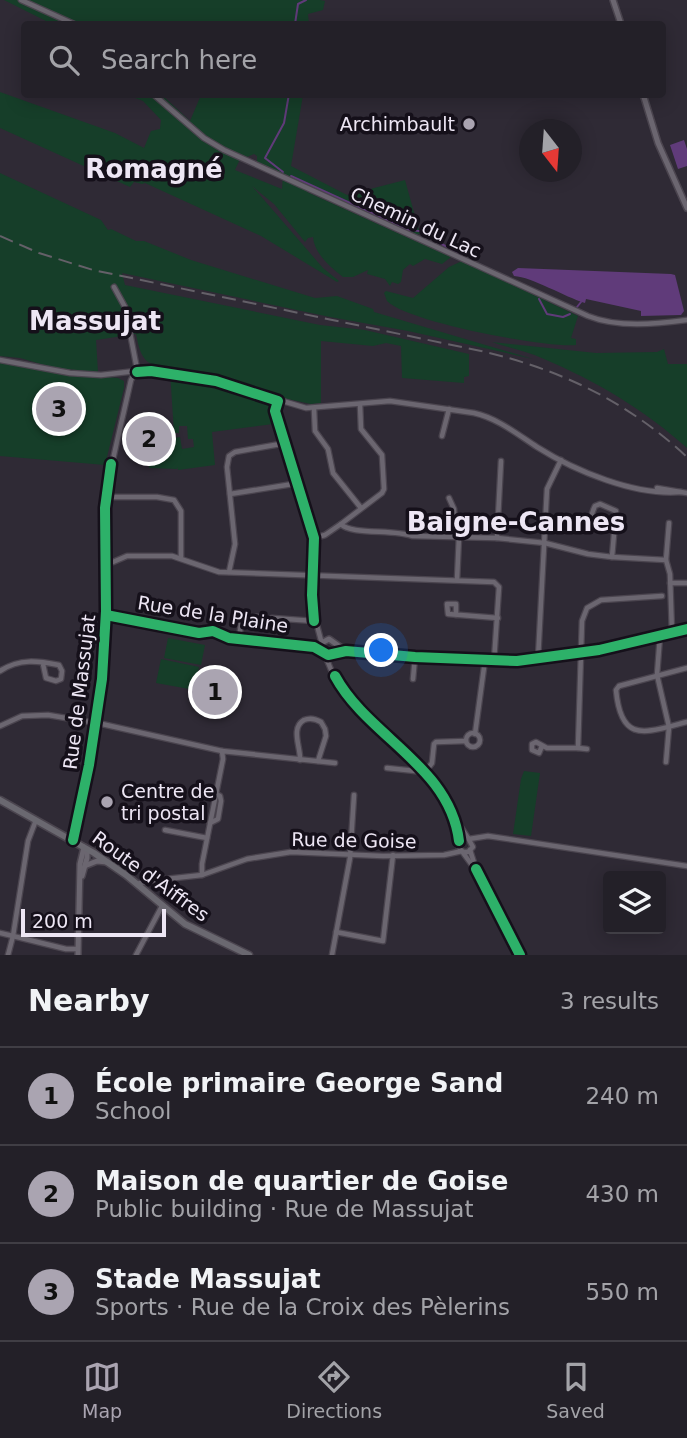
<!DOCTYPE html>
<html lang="en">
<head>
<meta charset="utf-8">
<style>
	:root { --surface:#232028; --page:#2f2d34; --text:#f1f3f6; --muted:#a3a3a8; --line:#403e45; --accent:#aaa4b1 }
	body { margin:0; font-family:"DejaVu Sans",sans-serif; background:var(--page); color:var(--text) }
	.controls { position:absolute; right:21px; bottom:21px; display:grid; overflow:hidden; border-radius:7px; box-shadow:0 4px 18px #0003 }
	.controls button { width:63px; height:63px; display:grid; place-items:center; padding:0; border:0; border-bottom:2px solid var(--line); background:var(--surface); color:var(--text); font:35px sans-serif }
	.compass { position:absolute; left:519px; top:119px; width:63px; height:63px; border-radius:50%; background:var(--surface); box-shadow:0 4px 18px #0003; rotate:163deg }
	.scale { position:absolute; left:21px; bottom:18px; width:145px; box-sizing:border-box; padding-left:7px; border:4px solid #ede6f4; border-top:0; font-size:19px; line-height:24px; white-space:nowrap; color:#ede6f4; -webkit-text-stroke:5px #15101a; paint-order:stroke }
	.you { position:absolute; left:382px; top:651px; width:24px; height:24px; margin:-18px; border:5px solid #fff; border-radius:50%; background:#1a73e8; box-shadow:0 0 0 10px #1a73e833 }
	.badge { display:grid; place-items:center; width:46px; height:46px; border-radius:50%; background:var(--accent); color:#111; font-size:23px; font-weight:700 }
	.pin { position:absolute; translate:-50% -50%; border:4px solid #fff; box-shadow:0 2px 7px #0006 }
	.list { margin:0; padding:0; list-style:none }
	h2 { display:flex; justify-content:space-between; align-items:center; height:91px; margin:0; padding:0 28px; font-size:30px }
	h2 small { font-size:23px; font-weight:400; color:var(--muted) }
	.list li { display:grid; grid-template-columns:46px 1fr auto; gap:21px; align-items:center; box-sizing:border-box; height:98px; padding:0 28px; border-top:2px solid var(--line) }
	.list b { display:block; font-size:26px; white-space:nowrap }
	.list p { margin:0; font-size:23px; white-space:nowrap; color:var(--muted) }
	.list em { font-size:23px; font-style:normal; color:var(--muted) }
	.icon { flex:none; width:38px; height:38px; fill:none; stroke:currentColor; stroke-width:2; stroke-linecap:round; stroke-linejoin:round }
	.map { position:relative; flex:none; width:687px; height:955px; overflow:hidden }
	.search { position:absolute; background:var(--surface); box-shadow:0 4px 18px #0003; left:21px; right:21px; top:21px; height:77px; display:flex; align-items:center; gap:18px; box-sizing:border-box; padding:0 24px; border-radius:7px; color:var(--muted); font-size:26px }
	.sheet { height:385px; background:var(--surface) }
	nav { display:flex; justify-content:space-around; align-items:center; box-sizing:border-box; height:98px; border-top:2px solid var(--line); background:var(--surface); font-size:19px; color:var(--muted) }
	nav a { display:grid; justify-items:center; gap:4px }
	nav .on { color:var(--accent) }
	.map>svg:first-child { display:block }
	.green { fill:#163e29; fill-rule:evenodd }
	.water { fill:#603b7a }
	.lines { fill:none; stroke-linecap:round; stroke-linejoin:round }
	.stream { stroke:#603b7a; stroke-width:2 }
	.minor-casing { stroke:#4b454f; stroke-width:7 }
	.tertiary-casing { stroke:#4b454f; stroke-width:8 }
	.secondary-casing { stroke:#4b454f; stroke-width:9 }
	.minor { stroke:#6b6670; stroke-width:4.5 }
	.tertiary { stroke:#6b6670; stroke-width:5 }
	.secondary { stroke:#6a6870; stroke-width:6 }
	.rail { stroke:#646068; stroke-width:2; stroke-dasharray:14 7; stroke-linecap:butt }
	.cycleway-casing { stroke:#15101a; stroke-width:15 }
	.cycleway { stroke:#2db169; stroke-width:10 }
	.poi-dot { fill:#aaa4b1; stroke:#15101a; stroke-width:2.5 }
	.labels { text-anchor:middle; stroke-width:7; stroke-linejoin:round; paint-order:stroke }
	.poi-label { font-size:19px; fill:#ede6f4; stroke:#15101a; text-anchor:end }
	.street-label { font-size:19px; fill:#ede6f4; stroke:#15101a }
	.district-label { font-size:26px; font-weight:bold; fill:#ede6f4; stroke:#15101a }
</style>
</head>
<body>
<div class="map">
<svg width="687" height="955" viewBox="0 0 687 955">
	<rect width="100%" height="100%" fill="#2f2a35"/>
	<g class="green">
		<path d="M4,0H320L325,1L323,10L308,14L309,24H52Z"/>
		<path d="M0,92L115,133L144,148L151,131L160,129L161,120L143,101L127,95H162L190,121L201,95H303L291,166L347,195L405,180L420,234L414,235L312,187L307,192L451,257L442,264L425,259L413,266L410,264L403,270L401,282L398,284L392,282L390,286L385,279L367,274L368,270L353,277H343C330,267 314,253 313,237L308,238L305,242L274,204L252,186L323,268L339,281L337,282L261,236L145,183L142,184L134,182L130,187L0,128ZM254,154L257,156V162L283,174L282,189L235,170L242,155L247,157Z"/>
		<path d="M0,173L101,220L108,230L111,229L136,241H144L191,260L315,298L337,296L373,309L374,312L533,359L408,331L330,317L122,273L125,285L320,325L365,330L469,354V376L464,377V383L402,378L401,346L386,343L373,346L321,341V403L311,404L269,395L267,401L271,407L273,424L212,432L215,465L178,470L177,467V469L149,468L148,455L155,449H159L164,443L167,445L169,443L175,446L174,438L180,437L182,449L194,447L193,439H188L187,426H179V433H174L170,371C145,364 141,360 136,334L96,340L98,372L55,368L20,358L0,356Z"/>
		<path d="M462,261L578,316L571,338L576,339V345C545,348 407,322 387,301L384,293L386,291L413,298L449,267Z"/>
		<path d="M492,342L596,353L657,352L664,349L668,364H687V448C645,410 596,381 544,359C527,351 509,348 492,342Z"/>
		<path d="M0,363L57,373L118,378L124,381V388L105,465L0,456Z"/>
		<path d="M168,638L205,645L201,665L164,658Z"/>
		<path d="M161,659L199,667L195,690L156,683Z"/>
		<path d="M524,771L540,773L531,836L513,834L521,779Z"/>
	</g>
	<g class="water">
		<path d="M684,140L687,149V166L678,169L670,145Z"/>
		<path d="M518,268L671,274L675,275L684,311L681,315L641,316V311L586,299L585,303C565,297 532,277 514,276L512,272Z"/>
	</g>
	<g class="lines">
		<g class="stream">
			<path d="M295,24L298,4L306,0"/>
			<path d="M283,172L265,158L284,123L289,94"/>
			<path d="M291,176L409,230L419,231"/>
			<path d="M432,233L436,241L460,254"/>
			<path d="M539,299L547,314L563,317L570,314"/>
			<path d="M577,307L581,302"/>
		</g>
		<defs>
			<g id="minor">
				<path d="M21,0L74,24"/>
				<path d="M153,94L204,138L224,150L588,316C618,328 656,324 687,320"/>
				<path d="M0,360L70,373L101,375L145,370L216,381L306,408L390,401L474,413C497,418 517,434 537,447C575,471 635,496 681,492"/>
				<path d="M278,401L275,411L312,530L314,546L312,607L322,644"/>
				<path d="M314,409L315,431L328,449L333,473L361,508"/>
				<path d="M442,436L449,409"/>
				<path d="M657,488L687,493"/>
				<path d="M230,494L299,483"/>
				<path d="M105,497H157L174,500L181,511V557"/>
				<path d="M449,498L454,509L455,536"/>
				<path d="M341,524L382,493L384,489L382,455L361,429L360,404"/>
				<path d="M314,538L325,535L341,524C350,535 394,529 412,536L497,538L545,543L588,554L612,557L666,560L669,523"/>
				<path d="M497,538L501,461"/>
				<path d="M612,557L616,511L600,504L595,506C591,514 590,520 595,527L614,529"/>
				<path d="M666,560L670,574L672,633"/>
				<path d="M105,562H113L127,556H172L219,572L494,582L499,587L494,661"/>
				<path d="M229,572L235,544L227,467L229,456L235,452L286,443"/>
				<path d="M457,580L459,536"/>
				<path d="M670,583H687"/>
				<path d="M106,615V490L131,380L137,369L125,307L114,287"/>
				<path d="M235,615L259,617"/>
				<path d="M456,615V604H447L448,614L498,618"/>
				<path d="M272,618L314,621"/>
				<path d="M660,636L657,675L669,727L666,762"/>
				<path d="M239,639L242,616"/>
				<path d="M324,653L332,672L350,701L368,720L419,764L468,838"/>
				<path d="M538,659L547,489L561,460"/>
				<path d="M687,668L619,686L616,690C621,745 646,732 687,722"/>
				<path d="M0,671C20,658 38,661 59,665L62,671L61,679L56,681L46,678L43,664"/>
				<path d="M413,679L415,657"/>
				<path d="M0,726L22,716L48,715L102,724L222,751"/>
				<circle cx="473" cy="740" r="7"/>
				<path d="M475,734L485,660"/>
				<path d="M542,746L539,753L532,750V744L536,742L547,748H578L582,621L587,608L601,600L662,596"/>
				<path d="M578,748L587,749"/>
				<path d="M300,760C301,748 290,728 304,720C311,717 316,719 321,722L325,729L326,736L318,761"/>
				<path d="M387,768L425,772L432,763L434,744L436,742L466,741"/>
				<path d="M453,818L459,840"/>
				<path d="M36,820L28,841L13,936L66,949H77"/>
				<path d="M210,823L218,819L221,801L220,796L216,794"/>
				<path d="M165,830L207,838"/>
				<path d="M469,839L488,836L687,866"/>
				<path d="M470,850L476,869L520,955"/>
				<path d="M463,852H468L473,847L468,838L460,840L458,846L472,865"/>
				<path d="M202,875V864L223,759L222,751L335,763"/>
				<path d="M137,884L148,881L202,875L247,859L291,852L383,856L444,855L462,851"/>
				<path d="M336,932L383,941L393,855"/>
				<path d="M0,933L13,936L8,955"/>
				<path d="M136,955L162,906"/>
				<path d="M332,955L350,858L354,795"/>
			</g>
			<g id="tertiary">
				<path d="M613,0L621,24"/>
				<path d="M643,94L658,143L687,208"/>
				<path d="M314,647L329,639L346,651"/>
				<path d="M73,840L81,810L100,696L106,615L199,633L213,631L229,638L314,647L328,655L346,651L415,657L517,661L599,650L687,629"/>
				<path d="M87,865L97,861L107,862"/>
				<path d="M82,876L87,858V849"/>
				<path d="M78,955L80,864L84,847"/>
			</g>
			<path id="secondary" d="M0,800L94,853L126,875L185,924L249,955"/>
		</defs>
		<use href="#minor" class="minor-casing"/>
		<use href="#tertiary" class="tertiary-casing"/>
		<use href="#secondary" class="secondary-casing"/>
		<use href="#minor" class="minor"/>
		<use href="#tertiary" class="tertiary"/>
		<use href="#secondary" class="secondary"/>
		<path class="rail" d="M0,236L39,253L93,270L481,351C560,369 628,402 687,457"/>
		<defs>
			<g id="cycleway">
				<path d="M137,372L151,371L216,381L278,401L275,411L314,538L312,595L314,621"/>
				<path d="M106,615L199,633L213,631L229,638L314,647L328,655L346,651L415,657L517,661L599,650L687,629"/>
				<path d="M335,676C368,737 450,766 459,841"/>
				<path d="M73,840L89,765L102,679L106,611L105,508L111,464"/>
				<path d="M476,869L520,955"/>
			</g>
		</defs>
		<use href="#cycleway" class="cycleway-casing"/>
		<use href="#cycleway" class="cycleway"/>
	</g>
	<g class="poi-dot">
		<circle cx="469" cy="124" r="7"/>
		<circle cx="107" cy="802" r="7"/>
	</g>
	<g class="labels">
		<g class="poi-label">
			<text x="455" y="131">Archimbault</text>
			<text x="121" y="798" text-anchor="start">Centre de<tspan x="121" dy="22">tri postal</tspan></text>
		</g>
		<g class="street-label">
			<text transform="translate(416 222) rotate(25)" y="7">Chemin du Lac</text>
			<text transform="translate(213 614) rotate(9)" y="7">Rue de la Plaine</text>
			<text transform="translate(79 692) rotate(-83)" y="7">Rue de Massujat</text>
			<text transform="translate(354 840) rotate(1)" y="7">Rue de Goise</text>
			<text transform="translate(151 876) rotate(36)" y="7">Route d'Aiffres</text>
		</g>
		<g class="district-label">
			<text x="154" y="178">Romagné</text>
			<text x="95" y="330">Massujat</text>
			<text x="516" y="531">Baigne-Cannes</text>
		</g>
	</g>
</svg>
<div class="controls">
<button><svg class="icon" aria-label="layers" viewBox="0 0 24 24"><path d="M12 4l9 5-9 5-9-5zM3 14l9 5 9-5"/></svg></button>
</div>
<svg class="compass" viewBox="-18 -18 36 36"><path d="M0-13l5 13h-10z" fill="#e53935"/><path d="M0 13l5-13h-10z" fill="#a3a3a8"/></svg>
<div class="scale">200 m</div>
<div class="you"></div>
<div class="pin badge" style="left:215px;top:692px">1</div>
<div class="pin badge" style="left:149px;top:439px">2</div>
<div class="pin badge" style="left:59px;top:409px">3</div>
<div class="search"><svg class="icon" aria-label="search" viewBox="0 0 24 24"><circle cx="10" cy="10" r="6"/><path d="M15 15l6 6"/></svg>Search here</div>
</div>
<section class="sheet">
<h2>Nearby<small>3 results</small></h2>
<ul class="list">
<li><span class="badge">1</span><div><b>École primaire George Sand</b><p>School</p></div><em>240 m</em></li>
<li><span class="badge">2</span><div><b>Maison de quartier de Goise</b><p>Public building · Rue de Massujat</p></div><em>430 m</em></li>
<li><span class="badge">3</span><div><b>Stade Massujat</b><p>Sports · Rue de la Croix des Pèlerins</p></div><em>550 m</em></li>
</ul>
</section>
<nav>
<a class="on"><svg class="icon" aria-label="map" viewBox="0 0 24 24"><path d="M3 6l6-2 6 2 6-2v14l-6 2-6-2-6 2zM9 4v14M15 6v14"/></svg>Map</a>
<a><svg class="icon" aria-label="directions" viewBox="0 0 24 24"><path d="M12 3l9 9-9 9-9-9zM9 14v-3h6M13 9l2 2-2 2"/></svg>Directions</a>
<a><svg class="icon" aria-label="saved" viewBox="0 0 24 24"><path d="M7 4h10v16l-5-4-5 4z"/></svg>Saved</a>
</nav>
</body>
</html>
